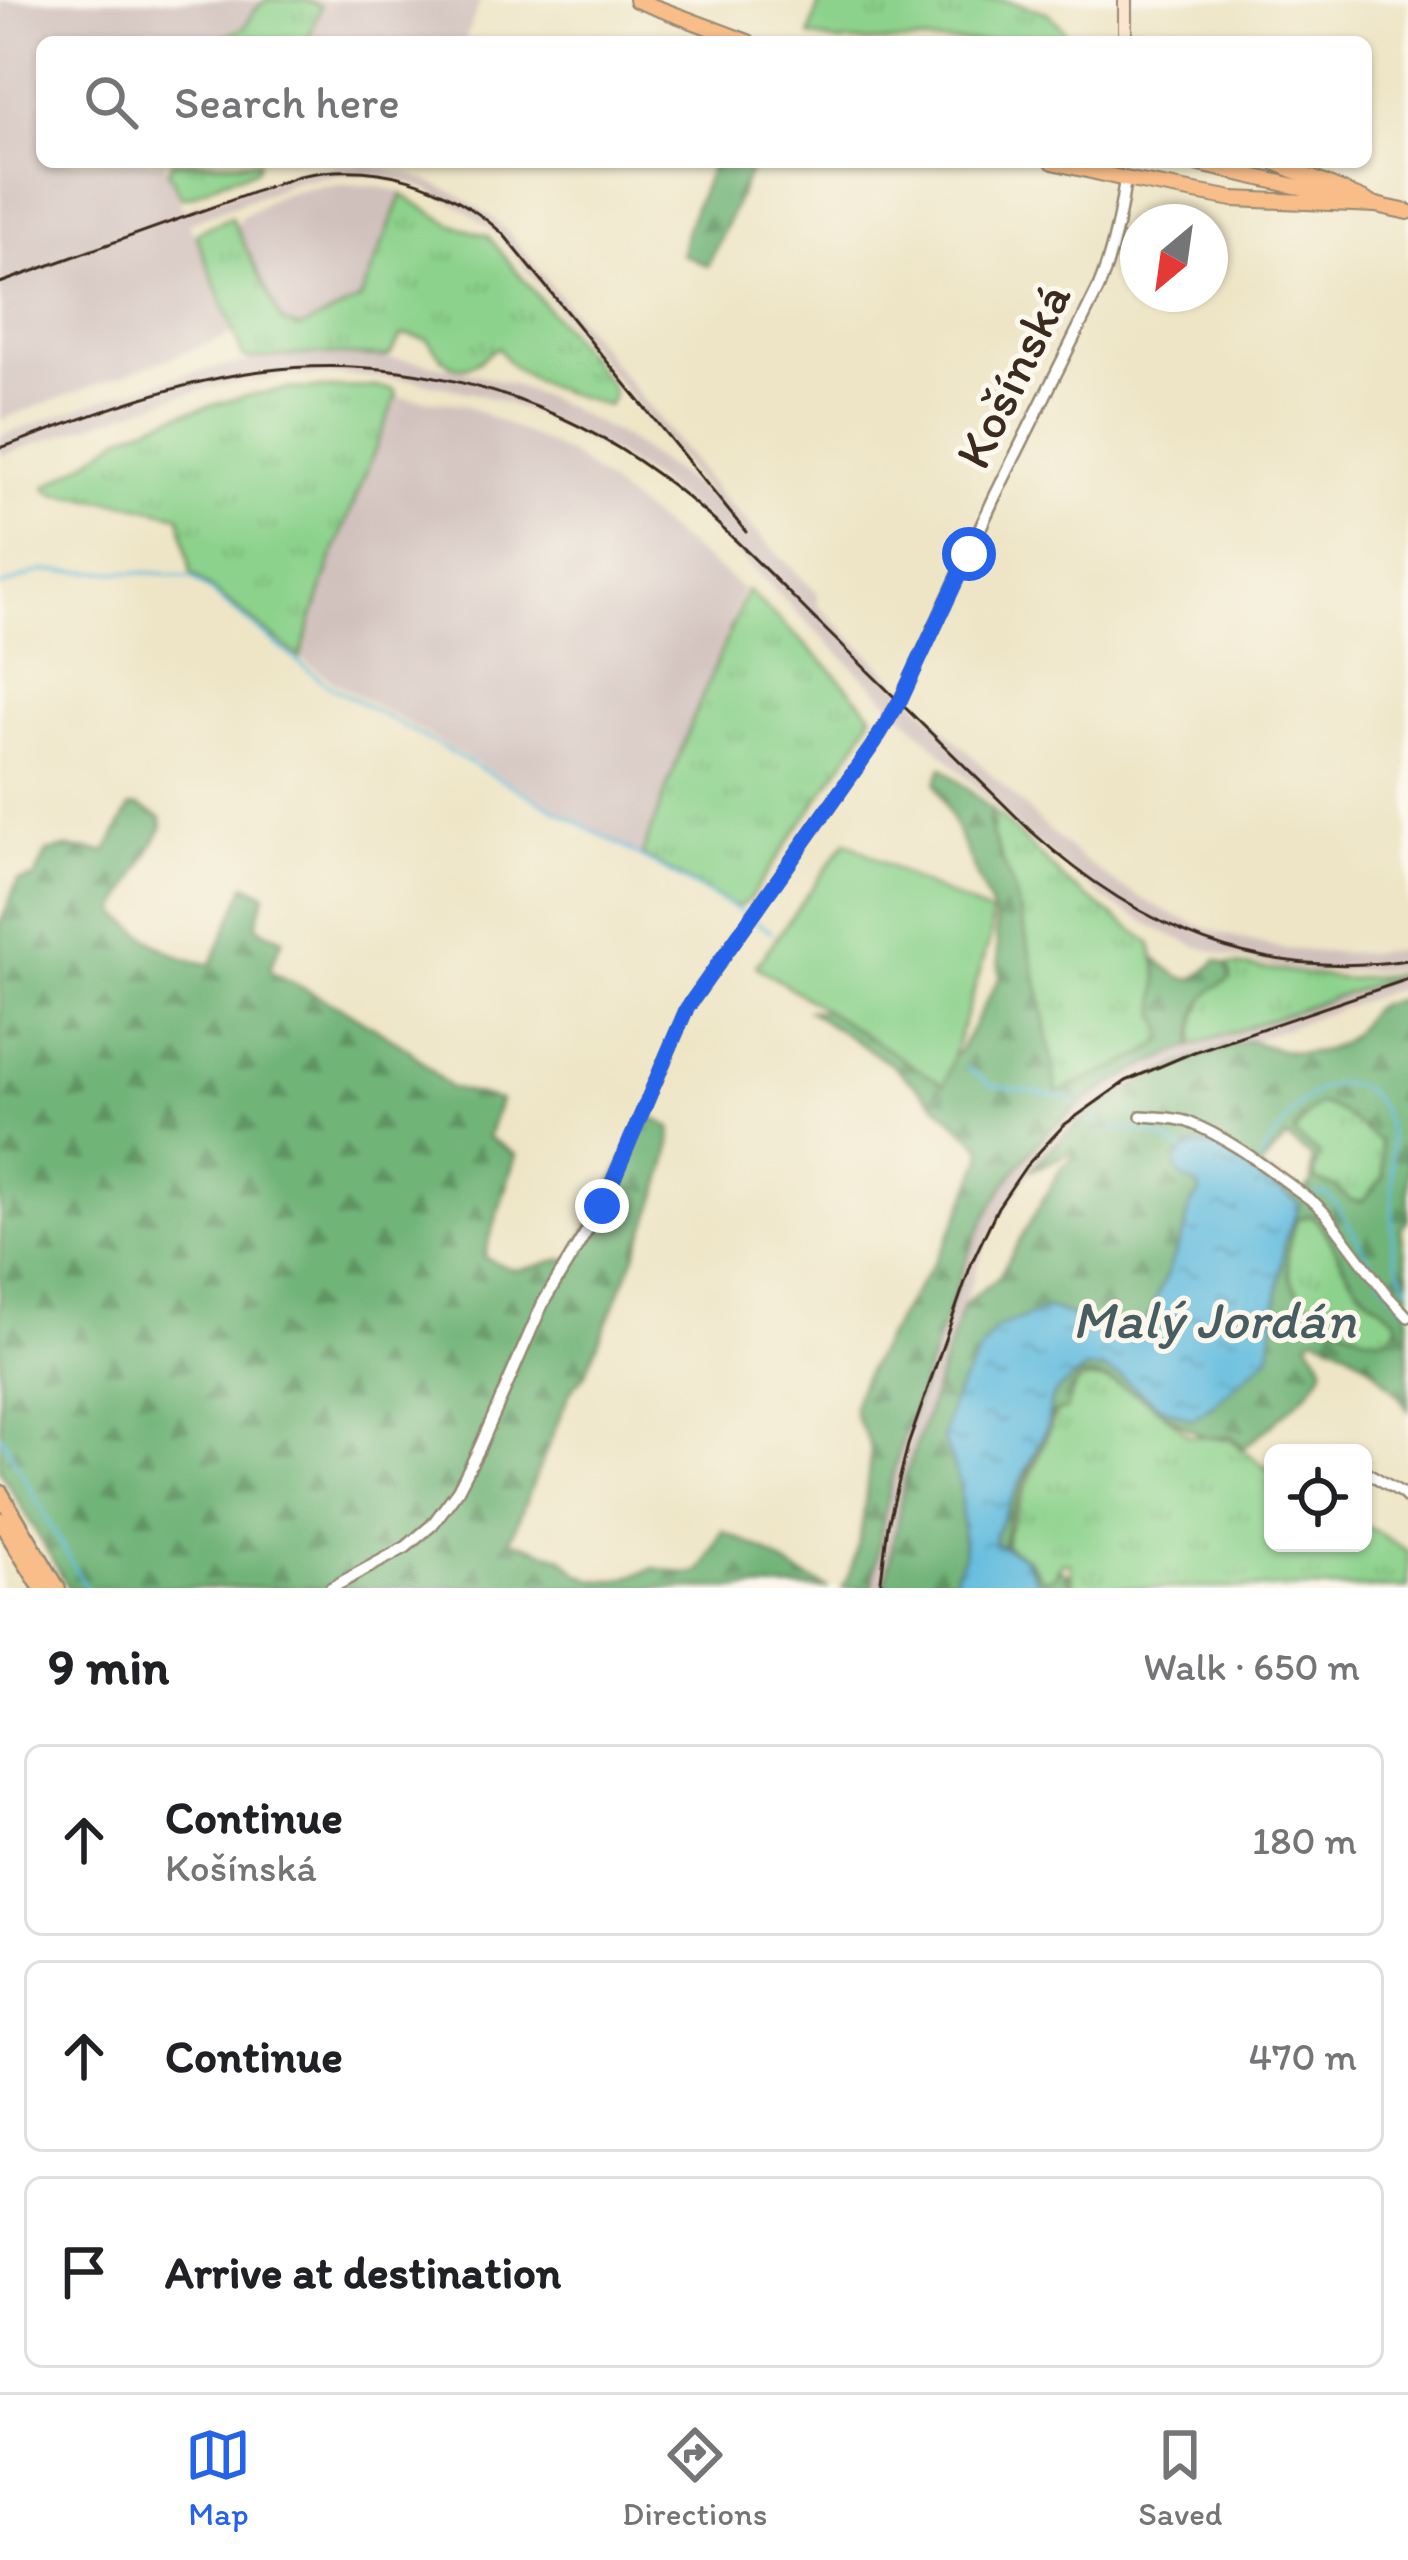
<!DOCTYPE html>
<html lang="en">
<head>
<meta charset="utf-8">
<style>
	:root { --surface:#fff; --page:#f6f6f6; --text:#202124; --muted:#757577; --line:#e0e0e0; --accent:#2563eb }
	body { margin:0; font-family:Itim,sans-serif; background:var(--page); color:var(--text) }
	.controls { position:absolute; right:36px; bottom:36px; display:grid; overflow:hidden; border-radius:18px; box-shadow:0 3px 9px #0004 }
	.controls button { width:108px; height:108px; display:grid; place-items:center; padding:0; border:0; border-bottom:3px solid var(--line); background:var(--surface); color:var(--text); font:60px sans-serif }
	.compass { position:absolute; left:1120px; top:204px; width:108px; height:108px; border-radius:50%; background:var(--surface); box-shadow:0 3px 9px #0004; rotate:209deg }
	.stop { position:absolute; width:36px; height:36px; margin:-27px; border:9px solid #2563eb; border-radius:50%; background:#fff }
	.stop.end { background:#2563eb; border-color:#fff; box-shadow:0 3px 12px #0008 }
	.list { margin:0; padding:0; list-style:none }
	h2 { display:flex; justify-content:space-between; align-items:center; height:156px; margin:0; padding:0 48px; font-size:51px }
	h2 small { font-size:39px; font-weight:400; color:var(--muted) }
	.list li { display:grid; grid-template-columns:78px 1fr auto; gap:36px; align-items:center; box-sizing:border-box; height:192px; margin:0 24px 24px; padding:0 24px; border:3px solid var(--line); border-radius:18px }
	.list b { display:block; font-size:45px; white-space:nowrap }
	.list p { margin:0; font-size:39px; white-space:nowrap; color:var(--muted) }
	.list em { font-size:39px; font-style:normal; color:var(--muted) }
	.icon { flex:none; width:66px; height:66px; fill:none; stroke:currentColor; stroke-width:2; stroke-linecap:round; stroke-linejoin:round }
	.map { position:relative; flex:none; width:1408px; height:1588px; overflow:hidden }
	.search { position:absolute; background:var(--surface); box-shadow:0 3px 9px #0004; left:36px; right:36px; top:36px; height:132px; display:flex; align-items:center; gap:30px; box-sizing:border-box; padding:0 42px; border-radius:18px; color:var(--muted); font-size:45px }
	.sheet { height:804px; background:var(--surface) }
	nav { display:flex; justify-content:space-around; align-items:center; box-sizing:border-box; height:168px; border-top:3px solid var(--line); background:var(--surface); font-size:33px; color:var(--muted) }
	nav a { display:grid; justify-items:center; gap:6px }
	nav .on { color:var(--accent) }
	.map>svg:first-child { display:block }
	.industrial { fill:#d0c0bc }
	.grass { fill:url(#grass-tufts); stroke:#647e55; stroke-width:3 }
	.forest { fill:url(#forest-firs); stroke:#566f4b; stroke-width:3; fill-rule:evenodd }
	.garden { fill:#8cd28c; stroke:#647e55; stroke-width:3 }
	.water { fill:url(#water-ripples); stroke:#4e727e; stroke-width:3 }
	.lines { fill:none; stroke-linecap:round; stroke-linejoin:round }
	.stream { stroke:#60bbde; stroke-width:3 }
	.minor-casing { stroke:#948872; stroke-width:14 }
	.tertiary-casing { stroke:#948872; stroke-width:15 }
	.secondary-casing { stroke:#948872; stroke-width:16 }
	.primary-casing { stroke:#948872; stroke-width:18 }
	.motorway-casing { stroke:#948872; stroke-width:20 }
	.minor { stroke:#fff; stroke-width:9 }
	.tertiary { stroke:#fff; stroke-width:10 }
	.secondary { stroke:#fce5d0; stroke-width:12 }
	.primary { stroke:#f8bd89; stroke-width:14 }
	.motorway { stroke:#f8bd89; stroke-width:15 }
	.rail { stroke:#3b2a1e; stroke-width:3 }
	.route { stroke:#2563eb; stroke-width:15 }
	.labels { text-anchor:middle; stroke-width:10; stroke-linejoin:round; paint-order:stroke }
	.street-label { font-size:51px; fill:#3b2a1e; stroke:#fbf7ec }
	.water-label { font-size:54px; font-style:italic; fill:#485d61; stroke:#fbf7ec }
</style>
</head>
<body>
<div class="map">
<svg width="1408" height="1588" viewBox="0 0 1408 1588">
	<defs>
		<pattern id="grass-tufts" width="24" height="20" patternUnits="userSpaceOnUse" patternTransform="scale(3)"><rect width="24" height="20" fill="#8cd28c"/><path d="M3 7l-1-3M5 7V3M7 7l1-3M15 17l-1-3M17 17v-4M19 17l1-3" fill="none" stroke="#7ab478"/></pattern>
		<pattern id="forest-firs" width="22" height="20" patternUnits="userSpaceOnUse" patternTransform="scale(3)"><rect width="22" height="20" fill="#71b478"/><path d="M5 1l3.5 6h-7zM16 11l3.5 6h-7z" fill="#5e9362"/></pattern>
		<pattern id="water-ripples" width="26" height="14" patternUnits="userSpaceOnUse" patternTransform="scale(3)"><rect width="26" height="14" fill="#60bbde"/><path d="M2 4q2-2 4 0t4 0M15 11q2-2 4 0t4 0" fill="none" stroke="#5098b3"/></pattern>
	</defs>
	<rect width="100%" height="100%" fill="#fbf7ec"/>
	<filter id="ink" filterUnits="userSpaceOnUse"><feTurbulence type="fractalNoise" baseFrequency=".00833" numOctaves="2"/><feDisplacementMap in="SourceGraphic" scale="24" xChannelSelector="R" yChannelSelector="G"/><feConvolveMatrix kernelMatrix="1 2 1 2 8 2 1 2 1" color-interpolation-filters="sRGB"/></filter>
	<filter id="wash" filterUnits="userSpaceOnUse"><feTurbulence type="fractalNoise" baseFrequency=".004" numOctaves="4" result="noise"/><feDisplacementMap in="SourceGraphic" scale="48" xChannelSelector="R" yChannelSelector="G"/><feGaussianBlur stdDeviation="2.7" result="paint"/><feColorMatrix in="noise" values="0 0 0 0 0 0 0 0 0 0 0 0 0 0 0 0 0 1.4 0 .05"/><feComposite in="paint" operator="in"/></filter>
	<g filter="url(#wash)">
		<rect width="100%" height="100%" fill="#eee5c6"/>
		<g class="industrial">
			<path d="M0,0H266L255,10L247,24L202,42H42V162H163L183,209L298,171L341,166H366L412,175L454,192L489,215L508,232L722,498L818,594V605L1040,822L1078,856L1113,882L1166,912L1203,927L1241,939L1285,949L1323,952L1365,953L1408,949V985L1150,1076L1086,1116L1031,1170L994,1228L978,1264L913,1448L894,1526L885,1588H872L882,1524L901,1444L975,1238L993,1204L1021,1162L1078,1106L1145,1064L1402,974V970L1322,972L1282,968L1236,958L1196,946L1158,929L1102,898L1027,836L693,511L654,480L614,454L528,411L481,395L413,380L340,375L292,376L218,386L171,398L0,456V436L115,395L190,373L263,359L316,355L365,356L416,361L464,371L511,384L556,402L624,437L711,498L501,238L466,210L429,190L410,183L365,175H342L300,180L189,223L235,334L0,420Z"/>
			<path d="M305,0H328L327,5L332,0H481L464,42H307L320,10L326,5Z"/>
			<path d="M348,184L377,186L403,192L360,300L300,328L283,321L236,229L241,217L280,195L317,186Z"/>
			<path d="M397,397L462,404L570,454L743,589L641,857L331,680L302,659L334,554Z"/>
		</g>
		<g class="grass">
			<path d="M266,0H305L321,6L307,42H211L245,27L255,10Z"/>
			<path d="M820,0H1003L1047,12L1062,27L1072,42H839L809,36Z"/>
			<path d="M172,162H259L256,170C243,174 230,178 217,183C204,189 196,198 181,197L168,171Z"/>
			<path d="M402,195L453,225L488,236L610,384C615,394 614,398 607,406C569,393 518,384 498,347C489,352 483,360 474,364C449,375 439,354 427,339L410,335L401,336L390,355L385,357L313,354L249,359L243,357L196,234L200,231L231,217L282,322L300,328L360,300Z"/>
			<path d="M375,387L393,389L397,394L332,558L300,658L191,573L180,516L130,504L54,494L47,490V486L84,464L124,435L177,415L246,396L288,389Z"/>
			<path d="M747,590L828,666L872,714L859,740L750,898L741,906H732L642,855L692,721Z"/>
			<path d="M994,815H998L1069,884L1151,943L1160,982L1157,1016L1165,1030V1039L1141,1056L1057,1094L1044,1013L1025,932L1014,890L991,832Z"/>
			<path d="M1226,964L1347,979L1403,974L1192,1046L1196,1017L1207,992L1230,978L1231,972Z"/>
			<path d="M1320,1104C1344,1109 1359,1128 1380,1141L1383,1178C1375,1193 1361,1211 1343,1196C1340,1194 1339,1190 1336,1188C1334,1187 1318,1181 1316,1180L1314,1171L1320,1155L1294,1135L1309,1112Z"/>
			<path d="M1311,1215C1331,1234 1338,1259 1354,1281C1366,1297 1382,1307 1398,1320C1396,1327 1397,1332 1389,1336C1372,1346 1324,1319 1310,1307C1301,1300 1291,1285 1289,1275C1284,1254 1289,1237 1297,1218Z"/>
			<path d="M1085,1379C1124,1377 1163,1410 1189,1436L1230,1439L1273,1473V1543H1363V1524L1408,1551V1588H1074L1070,1563H1062L1055,1577L1042,1579L1031,1562L1009,1549L1006,1544L1007,1535L1056,1413L1065,1409L1076,1385Z"/>
		</g>
		<g class="forest">
			<path d="M713,162H754L708,266L682,254L687,228Z"/>
			<path d="M942,767L993,811L989,819L991,832L1014,890L1025,932L1040,993L1057,1093L1141,1056L1165,1039C1164,1028 1158,1021 1157,1010C1157,992 1159,977 1156,959C1185,981 1190,989 1217,960C1226,964 1231,968 1230,979C1198,994 1196,1012 1192,1046C1090,1086 1025,1134 977,1235C960,1271 949,1310 935,1348C921,1388 905,1429 894,1470C884,1509 878,1548 872,1588H842C863,1556 866,1489 871,1450C869,1434 854,1423 854,1408C854,1379 923,1281 941,1251C958,1221 971,1188 983,1155L981,1146L974,1139L894,1066L809,1011H838L940,1064L959,1052L1000,977L995,917L936,783Z"/>
			<path d="M138,806L161,818L162,828L119,906L118,914C146,937 169,958 207,964L212,963L246,884L265,894L256,924L264,931L283,939L270,968L272,972L344,1009L407,1048L450,1088L500,1100L488,1137L516,1155L484,1257C492,1260 503,1267 512,1269C532,1272 552,1257 571,1260L645,1119L658,1120L671,1128C679,1166 603,1329 585,1374L570,1392L510,1540L561,1557L579,1574L594,1580H620L654,1568L689,1574L698,1572L704,1566L722,1531L763,1550L803,1576L829,1588H69L0,1470V924L18,881L35,878L47,852L67,848L106,852L130,807Z"/>
			<path d="M1408,997V1219L1401,1229L1408,1273V1409C1385,1374 1354,1348 1315,1336L1308,1340C1312,1348 1322,1358 1323,1365C1326,1383 1259,1435 1244,1448L1232,1436C1222,1437 1212,1440 1203,1436C1170,1422 1113,1366 1079,1378L1065,1410L1053,1413L1008,1523L1003,1545L1027,1558L1042,1579L1054,1577L1058,1569L1069,1574L1071,1588H1040L1025,1558L995,1543V1534L1047,1427L1051,1399L1059,1389L1086,1369H1102L1121,1377L1158,1405L1211,1407L1237,1381L1269,1356L1285,1240L1300,1204C1271,1184 1223,1140 1188,1147L1192,1181L1199,1186L1200,1194L1190,1206L1185,1231L1146,1323L1125,1334L1049,1308L943,1437L960,1484L964,1557L956,1572L953,1588H885L905,1478L962,1309L968,1301L998,1278L1061,1168L1070,1161L1075,1151L1031,1170C1097,1095 1157,1071 1249,1040C1279,1053 1321,1061 1348,1038C1358,1030 1363,1017 1372,1009C1381,1002 1397,1000 1408,997ZM1320,1104C1344,1109 1359,1128 1380,1141L1383,1178L1363,1201C1345,1203 1345,1191 1331,1185C1326,1183 1321,1183 1316,1180L1314,1171L1320,1155L1294,1134L1309,1112ZM1287,1138L1312,1158V1184L1298,1196L1259,1168ZM1311,1215C1331,1233 1338,1259 1354,1281C1366,1297 1382,1307 1397,1320L1398,1326L1387,1338C1363,1338 1355,1332 1334,1321C1289,1296 1276,1266 1298,1218Z"/>
		</g>
		<path class="garden" d="M846,841L914,880L991,914V936L944,1085L756,966Z"/>
		<path class="water" d="M1195,1144L1219,1149L1300,1204L1285,1240L1269,1356C1242,1377 1220,1403 1191,1419L1158,1405L1121,1377L1102,1369H1086L1059,1389L1051,1399L1047,1427L995,1534V1543L1025,1558L1040,1588H953L956,1572L964,1557L960,1484L943,1438L952,1402L979,1353L995,1329L1049,1308L1125,1334L1146,1323L1185,1231L1190,1206L1200,1194L1199,1186L1183,1179L1176,1168L1177,1157Z"/>
		<g class="lines">
			<g class="stream">
				<path d="M0,587L42,571L156,573L193,578L325,683L743,913"/>
				<path d="M756,922L772,932"/>
				<path d="M966,1067L991,1085L1067,1097L1077,1105"/>
				<path d="M1087,1117L1100,1124"/>
				<path d="M1114,1131C1138,1126 1163,1136 1183,1151"/>
				<path d="M1260,1160C1282,1128 1308,1075 1354,1085C1408,1103 1387,1195 1394,1252C1396,1263 1402,1276 1408,1286"/>
				<path d="M1316,1193L1326,1194L1336,1204L1384,1283L1404,1307"/>
				<path d="M0,1434L86,1588"/>
			</g>
		</g>
	</g>
	<g filter="url(#ink)">
		<g class="lines">
			<defs>
				<g id="minor">
					<path d="M1141,1116C1156,1117 1174,1117 1188,1122C1235,1140 1275,1175 1315,1203L1326,1214L1388,1296L1408,1317"/>
					<path d="M1368,1473L1402,1493L1408,1499"/>
				</g>
				<path id="tertiary" d="M331,1588L406,1547L432,1525L458,1490L479,1449L543,1303L602,1206L687,1008L875,742L902,697L995,496L1098,289C1113,253 1120,218 1125,179"/>
				<path id="secondary" d="M1125,0V42"/>
				<g id="primary">
					<path d="M636,0L748,42"/>
					<path d="M1053,162L1125,179L1233,199L1377,205"/>
					<path d="M1191,162L1338,196"/>
					<path d="M1274,162L1367,201"/>
					<path d="M1371,204L1408,212"/>
				</g>
				<g id="motorway">
					<path d="M0,1493L57,1588"/>
					<path d="M0,1520L42,1588"/>
				</g>
			</defs>
			<use href="#minor" class="minor-casing"/>
			<use href="#tertiary" class="tertiary-casing"/>
			<use href="#secondary" class="secondary-casing"/>
			<use href="#primary" class="primary-casing"/>
			<use href="#motorway" class="motorway-casing"/>
			<use href="#minor" class="minor"/>
			<use href="#tertiary" class="tertiary"/>
			<use href="#secondary" class="secondary"/>
			<use href="#primary" class="primary"/>
			<use href="#motorway" class="motorway"/>
			<g class="rail">
				<path d="M0,283L299,176C376,160 447,182 504,235L746,532"/>
				<path d="M0,448C85,418 171,382 261,371C400,353 544,391 657,474C718,518 770,575 824,628C893,696 962,764 1032,832C1141,930 1260,981 1408,960"/>
				<path d="M880,1588L888,1525L908,1445L972,1262L998,1207L1026,1166L1064,1125L1126,1081L1194,1052L1408,979"/>
			</g>
		</g>
	</g>
	<g class="lines" filter="url(#ink)">
		<path class="route" d="M602,1206L687,1008L875,742L902,697L969,554"/>
	</g>
	<g class="labels">
		<g class="street-label">
			<text transform="translate(1012 375) rotate(-64)" y="18">Košínská</text>
		</g>
		<g class="water-label">
			<text x="1214" y="1338">Malý Jordán</text>
		</g>
	</g>
</svg>
<div class="controls">
<button><svg class="icon" aria-label="locate" viewBox="0 0 24 24"><circle cx="12" cy="12" r="6"/><path d="M12 2v4M12 18v4M2 12h4M18 12h4"/></svg></button>
</div>
<svg class="compass" viewBox="-18 -18 36 36"><path d="M0-13l5 13h-10z" fill="#e53935"/><path d="M0 13l5-13h-10z" fill="#757577"/></svg>
<div class="stop" style="left:969px;top:554px"></div>
<div class="stop end" style="left:602px;top:1206px"></div>
<div class="search"><svg class="icon" aria-label="search" viewBox="0 0 24 24"><circle cx="10" cy="10" r="6"/><path d="M15 15l6 6"/></svg>Search here</div>
</div>
<section class="sheet">
<h2>9 min<small>Walk · 650 m</small></h2>
<ul class="list">
<li><svg class="icon" aria-label="ahead" viewBox="0 0 24 24"><path d="M12 20V5M6 11l6-6 6 6"/></svg><div><b>Continue</b><p>Košínská</p></div><em>180 m</em></li>
<li><svg class="icon" aria-label="ahead" viewBox="0 0 24 24"><path d="M12 20V5M6 11l6-6 6 6"/></svg><div><b>Continue</b></div><em>470 m</em></li>
<li><svg class="icon" aria-label="arrive" viewBox="0 0 24 24"><path d="M6 21V4h12l-3 4 3 4H6"/></svg><div><b>Arrive at destination</b></div></li>
</ul>
</section>
<nav>
<a class="on"><svg class="icon" aria-label="map" viewBox="0 0 24 24"><path d="M3 6l6-2 6 2 6-2v14l-6 2-6-2-6 2zM9 4v14M15 6v14"/></svg>Map</a>
<a><svg class="icon" aria-label="directions" viewBox="0 0 24 24"><path d="M12 3l9 9-9 9-9-9zM9 14v-3h6M13 9l2 2-2 2"/></svg>Directions</a>
<a><svg class="icon" aria-label="saved" viewBox="0 0 24 24"><path d="M7 4h10v16l-5-4-5 4z"/></svg>Saved</a>
</nav>
</body>
</html>
